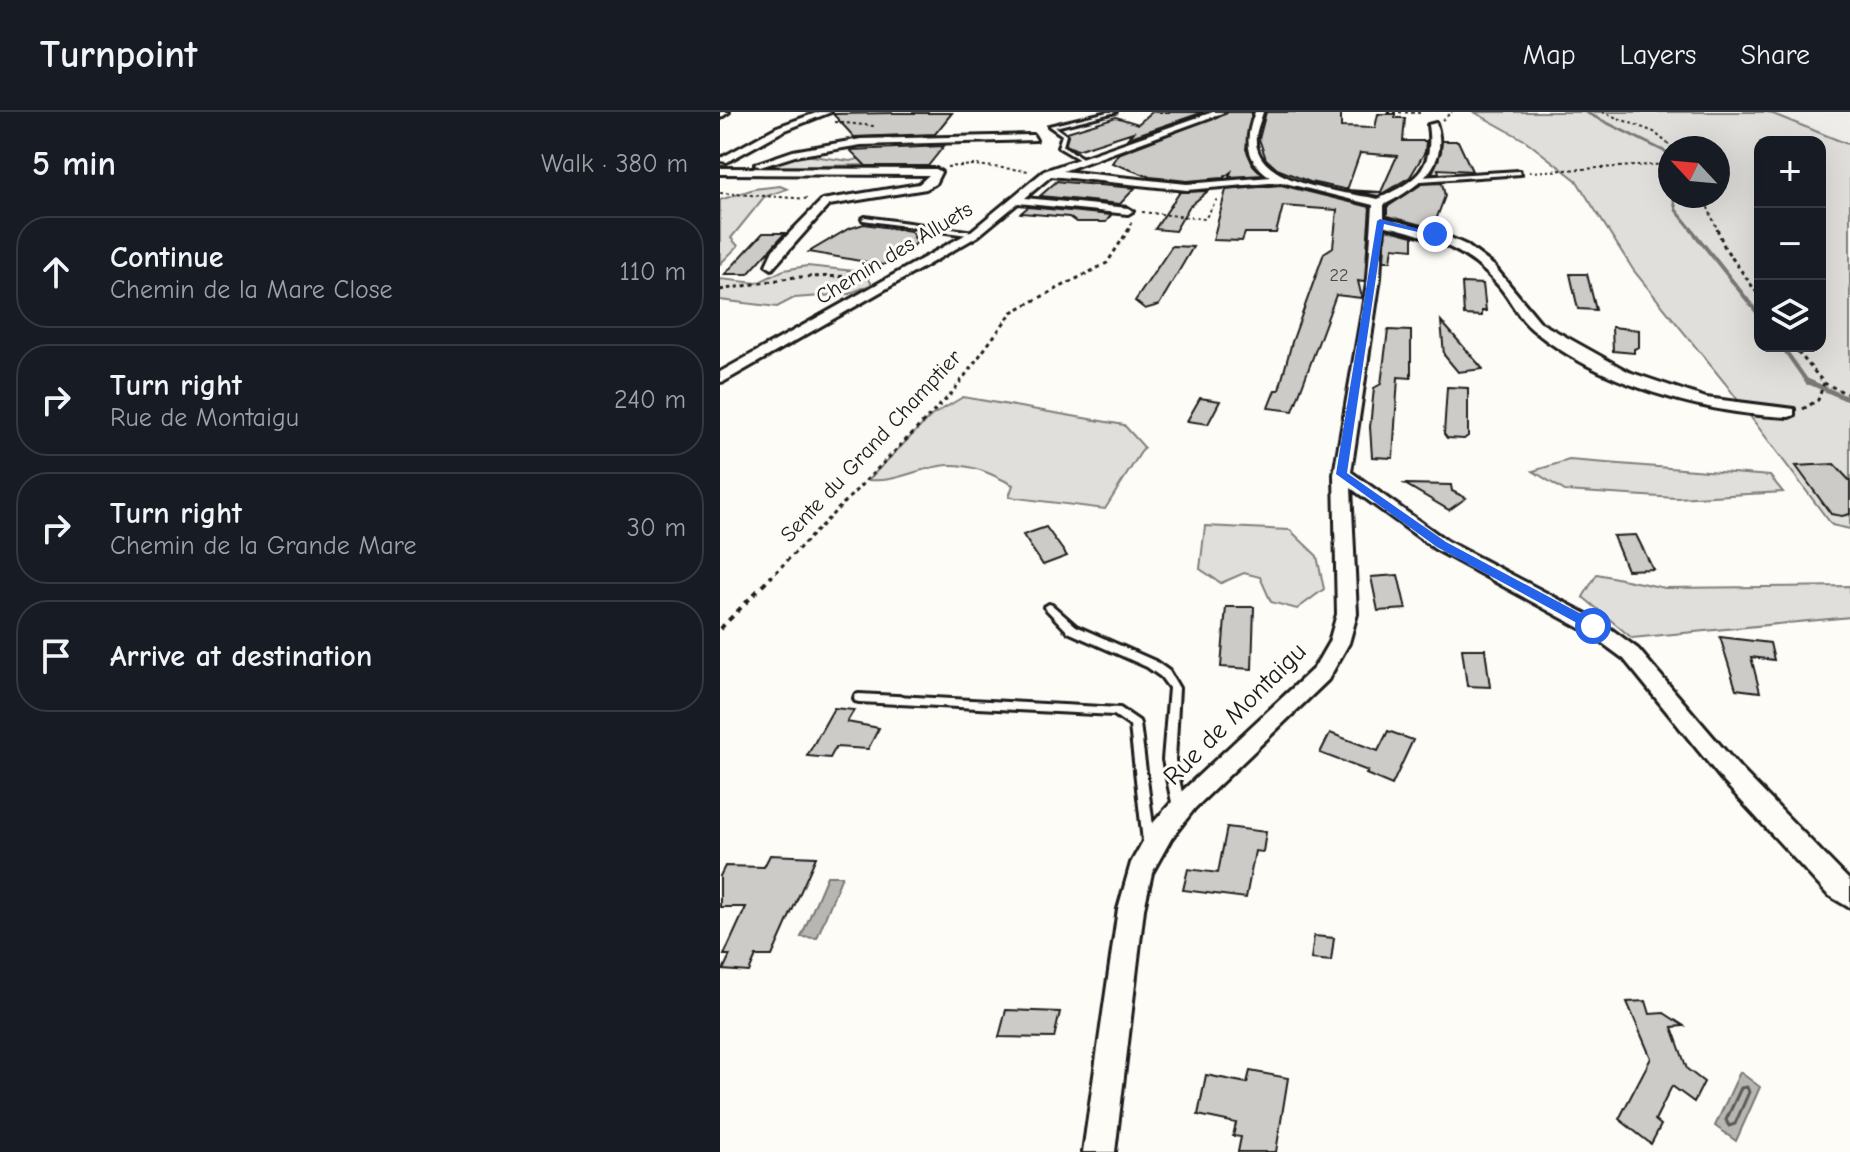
<!DOCTYPE html>
<html lang="en">
<head>
<meta charset="utf-8">
<style>
  :root { --surface:#171b24; --page:#20242c; --text:#f1f3f6; --muted:#9ea1a6; --line:#363941 }
  body { margin:0; font-family:"Comic Neue",sans-serif; background:var(--page); color:var(--text) }
  .controls { position:absolute; right:24px; top:24px; display:grid; overflow:hidden; border-radius:16px; box-shadow:0 8px 32px #0002 }
  .controls button { width:72px; height:72px; display:grid; place-items:center; padding:0; border:0; border-bottom:2px solid var(--line); background:var(--surface); color:var(--text); font:40px sans-serif }
  .compass { position:absolute; left:938px; top:24px; width:72px; height:72px; border-radius:50%; background:var(--surface); box-shadow:0 8px 32px #0002; rotate:296deg }
  .stop { position:absolute; width:24px; height:24px; margin:-18px; border:6px solid #2563eb; border-radius:50%; background:#fff }
  .stop.end { background:#2563eb; border-color:#fff; box-shadow:0 2px 8px #0008 }
  .list { margin:0; padding:0; list-style:none }
  h2 { display:flex; justify-content:space-between; align-items:center; height:104px; margin:0; padding:0 32px; font-size:34px }
  h2 small { font-size:26px; font-weight:400; color:var(--muted) }
  .list li { display:grid; grid-template-columns:52px 1fr auto; gap:24px; align-items:center; box-sizing:border-box; height:112px; margin:0 16px 16px; padding:0 16px; border:2px solid var(--line); border-radius:32px }
  .list b { display:block; font-size:30px; white-space:nowrap }
  .list p { margin:0; font-size:26px; white-space:nowrap; color:var(--muted) }
  .list em { font-size:26px; font-style:normal; color:var(--muted) }
  .icon { flex:none; width:44px; height:44px; fill:none; stroke:currentColor; stroke-width:2; stroke-linecap:round; stroke-linejoin:round }
  .map { position:relative; flex:none; width:1130px; height:1040px; overflow:hidden }
  header { display:flex; align-items:center; gap:48px; box-sizing:border-box; height:112px; padding:0 40px; background:var(--surface); border-bottom:2px solid var(--line) }
  header strong { font-size:38px }
  nav { display:flex; gap:44px; margin-inline-start:auto; font-size:28px }
  main { display:flex }
  aside { flex:1; background:var(--surface) }
  .map>svg:first-child { display:block }
</style>
</head>
<body>
<header>
<strong>Turnpoint</strong>
<nav><a>Map</a><a>Layers</a><a>Share</a></nav>
</header>
<main>
<aside>
<h2>5 min<small>Walk · 380 m</small></h2>
<ul class="list">
<li><svg class="icon" aria-label="ahead" viewBox="0 0 24 24"><path d="M12 20V5M6 11l6-6 6 6"/></svg><div><b>Continue</b><p>Chemin de la Mare Close</p></div><em>110 m</em></li>
<li><svg class="icon" aria-label="right" viewBox="0 0 24 24"><path d="M7 20v-9h11M14 6l5 5-5 5"/></svg><div><b>Turn right</b><p>Rue de Montaigu</p></div><em>240 m</em></li>
<li><svg class="icon" aria-label="right" viewBox="0 0 24 24"><path d="M7 20v-9h11M14 6l5 5-5 5"/></svg><div><b>Turn right</b><p>Chemin de la Grande Mare</p></div><em>30 m</em></li>
<li><svg class="icon" aria-label="arrive" viewBox="0 0 24 24"><path d="M6 21V4h12l-3 4 3 4H6"/></svg><div><b>Arrive at destination</b></div></li>
</ul>
</aside>
<div class="map">
<svg width="1130" height="1040" viewBox="0 0 1130 1040">
  <rect width="100%" height="100%" fill="#fdfcf7"/>
  <filter id="ink" filterUnits="userSpaceOnUse"><feTurbulence type="fractalNoise" baseFrequency=".0125" numOctaves="2"/><feDisplacementMap in="SourceGraphic" scale="16" xChannelSelector="R" yChannelSelector="G"/><feConvolveMatrix kernelMatrix="1 2 1 2 8 2 1 2 1" color-interpolation-filters="sRGB"/></filter>
  <g filter="url(#ink)">
    <path fill="#eeede9" d="M1048,0H1130V33Z"/>
    <path fill="#e0dfdb" stroke="#7e7e7c" stroke-width="2" fill-rule="evenodd" d="M754,0H1048L1130,33V417L1112,413L1005,271L914,159L856,68L806,29ZM1040,30H1100V234H1040ZM950,36H998V84H950Z
      M160,42L206,52L46,55L84,43L130,49Z
      M60,74L67,77L44,85L11,126L18,134L0,152V88L34,77Z
      M87,154L144,160L152,172L129,182L74,186L57,195L0,188V167L37,171L64,158Z
      M243,285L404,313L424,335L385,397L289,385L293,373C272,362 252,352 228,353C199,355 177,371 148,368L211,304Z
      M849,348L1050,364L1063,380L956,386L845,379L813,359Z
      M485,414L570,418L597,444L604,477L577,497L551,490L540,465L524,461L501,471L480,457Z
      M877,462L945,476L1130,474V505L912,526L863,485Z"/>
    <path fill="#b7b6b2" stroke="#797876" stroke-width="2" d="M107,764H122L97,826L81,825Z
      M1020,960L1040,975L1016,1029L995,1014Z"/>
    <g fill="none" stroke-linecap="round" stroke-linejoin="round">
      <path stroke="#5a5a58" stroke-width="3" d="M1027,975L1029,980L1015,1012L1009,1014L1006,1008L1021,976Z"/>
      <path stroke="#797876" stroke-width="3" d="M865,0L950,42
        M953,84L956,98L973,119"/>
      <path stroke="#797876" stroke-width="4" d="M971,117L1040,204
        M1062,234L1088,271"/>
      <path stroke="#797876" stroke-width="5" d="M1087,269L1130,288"/>
    </g>
    <path fill="#cccbc8" stroke="#1c1c1c" stroke-width="2" fill-rule="evenodd" d="M432,0H484L408,26L413,20L357,38L346,33L347,20L396,5L418,12Z
      M508,0H532L526,37L533,53L543,63L509,65L511,60L503,66L467,69L430,65L392,51L398,42Z
      M546,0H621V15L655,16L658,2H675V6H685L683,29H706L705,40L690,65L658,84L590,70L557,57L546,47L539,27ZM640,41L677,44L661,80L627,78Z
      M175,1H232L215,22L134,25L113,2Z
      M722,29H738L752,59L718,57L719,61H712L721,40Z
      M224,34L208,54H146L130,38Z
      M337,69L344,70L415,76L400,92L320,84Z
      M722,71L725,84L713,116L667,104V95L702,72Z
      M561,73L650,95L645,166L644,170L638,169L642,186L616,183L573,299L548,296L555,278H559L572,230L604,141L613,135L617,98L563,94L556,121H525L522,129L493,128L506,78Z
      M488,79L469,95L455,119L435,117L460,80Z
      M308,95L391,103L386,110H356L349,105L301,101Z
      M144,112L191,119L197,131L163,153L89,140L128,117Z
      M666,117L693,124V137L673,135L671,149H664Z
      M43,121H65L28,162H5Z
      M452,134L473,135L439,193L425,197L415,189Z
      M850,162H867L876,198L858,197Z
      M742,171L763,172L766,199H762V204L744,203Z
      M721,209L763,257L738,260L724,243Z
      M892,215L919,218V235L914,237V241L893,239Z
      M668,218L691,219V266L678,265L673,346L652,345L650,315L654,276L661,272Z
      M727,275L748,276V324L744,327L727,326L724,322Z
      M480,286L500,289L488,312L467,309Z
      M1114,352L1130,369V402L1122,404L1111,402L1076,354Z
      M685,372L731,373L732,379L746,386L729,398Z
      M326,415L347,444L323,453L303,423Z
      M916,423L933,457L907,458L893,424Z
      M678,463L686,497L658,499L651,465Z
      M506,495H534L532,557L501,555Z
      M1000,525L1050,531L1054,548L1031,545L1040,580L1016,577Z
      M742,537H765L770,575L747,574Z
      M114,596L134,598L127,610L159,616L148,637L116,635L110,646L87,644Z
      M668,619L693,628L672,673L646,662L648,659L600,641L610,621L658,639Z
      M507,715L546,720L543,740L535,739L526,786L463,778L468,757L498,761Z
      M50,743L96,745L52,844H36L29,860L3,858L10,843H4L26,795H0V764L5,754L44,755Z
      M594,824L614,826L611,849L591,847Z
      M926,889L930,902L944,901L964,914L952,915L967,957L984,970L974,990L952,974L935,1008L941,1013L931,1032L899,1007L931,946L907,890Z
      M286,898L340,900L334,926L279,925Z
      M530,959L568,966L556,1040H518L521,1025L513,1024L516,1011L478,1003L486,963L527,971Z"/>
    <g fill="none" stroke-linecap="round" stroke-linejoin="round">
      <g stroke="#1c1c1c" stroke-width="6">
        <path id="lane" d="M388,0H396L335,15L346,23L343,34L364,47L362,49L338,35L342,23L329,14Z
          M799,59L801,62L701,69L698,67L701,65Z
          M145,105L254,120L257,122L254,124L143,108L142,107Z
          M329,492L332,493L356,514L435,549L449,559L459,576L455,648L465,695L463,699L459,700L455,699L453,695L443,648L449,576L441,565L427,555L348,520L326,497L324,495Z
          M139,582L400,596L419,609L420,612L435,730L433,734L429,735L425,734L423,730L410,614L394,603L139,590L135,589L134,586L135,583Z"/>
      </g>
      <g stroke="#1c1c1c" stroke-width="6">
        <path id="street" d="M0,0H9L0,6Z
          M99,0H111L63,19L7,50L0,49L1,46L57,15Z
          M493,0H505L343,59L467,72L551,65C524,48 525,27 535,0H543C540,11 533,24 537,36C547,74 625,80 658,87C695,69 715,58 708,13L716,11C730,54 698,75 664,93V106L717,120L746,133L774,154L821,211L909,260L986,286L1074,297V303L1069,305C985,302 878,272 813,218C798,206 791,188 779,174C748,137 709,124 663,113L660,166L631,360L727,429L880,509L918,537L1019,655L1130,769V796L1108,783L1003,669L904,547L866,519L715,437L631,376L637,502L629,531L608,568L475,696L451,727L432,761L424,797L395,1040H363L398,797L411,751L433,711L459,682L594,556L609,530L617,502L614,362L648,166L653,93L561,70L467,78L331,64L305,86L408,96L413,99L408,102L298,91L258,124L5,269L0,270V260L250,120L324,59Z
          M313,23L316,28L141,33L75,44L40,55L35,52L73,39L141,27Z
          M0,56L216,57L221,60L215,72L206,77L109,93L52,157L46,153L53,138L102,88L199,72L209,63L0,62Z"/>
      </g>
      <path stroke="#1c1c1c" stroke-width="2" stroke-dasharray="3 3" stroke-linecap="butt" d="M667,0L702,1
        M882,0L934,20L953,36
        M722,8L732,0
        M115,10L154,14
        M227,55L255,53L310,59
        M809,60L950,52
        M0,81L89,87
        M983,84L998,119
        M422,100L485,107L497,87
        M408,119L412,109"/>
      <path stroke="#1c1c1c" stroke-width="3" stroke-dasharray="4 4" stroke-linecap="butt" d="M997,117L1005,136L1040,185
        M0,178L75,165L148,164
        M1073,234L1104,271L1130,283
        M1083,297L1098,288L1104,271
        M50,466L232,281L292,200L387,151L409,117"/>
      <path stroke="#1c1c1c" stroke-width="4" stroke-dasharray="6 6" stroke-linecap="butt" d="M0,517L52,464"/>
      <use href="#lane" fill="#fdfcf7" fill-rule="evenodd"/>
      <use href="#street" fill="#fdfcf7" fill-rule="evenodd"/>
    </g>
  </g>
  <path fill="#2563eb" d="M660,107L719,122L715,124L664,112L627,361L726,430L878,511V517H868L717,435L616,362L657,109Z"/>
  <g text-anchor="middle" dominant-baseline="central" stroke-width="6" stroke-linejoin="round" paint-order="stroke">
    <g font-size="18" fill="#484847">
      <text x="619" y="163">22</text>
    </g>
    <g font-size="22" fill="#1c1c1c" stroke="#fdfcf7">
      <text transform="translate(174 141) rotate(-31)">Chemin des Alluets</text>
      <text transform="translate(151 334) rotate(-47)">Sente du Grand Champtier</text>
    </g>
    <g font-size="26" fill="#1c1c1c" stroke="#fdfcf7">
      <text transform="translate(515 602) rotate(-45)">Rue de Montaigu</text>
    </g>
  </g>
</svg>
<div class="controls">
<button>+</button>
<button>−</button>
<button><svg class="icon" aria-label="layers" viewBox="0 0 24 24"><path d="M12 4l9 5-9 5-9-5zM3 14l9 5 9-5"/></svg></button>
</div>
<svg class="compass" viewBox="-18 -18 36 36"><path d="M0-13l5 13h-10z" fill="#e53935"/><path d="M0 13l5-13h-10z" fill="#9ea1a6"/></svg>
<div class="stop" style="left:873px;top:514px"></div>
<div class="stop end" style="left:715px;top:122px"></div>
</div>
</main>
</body>
</html>
